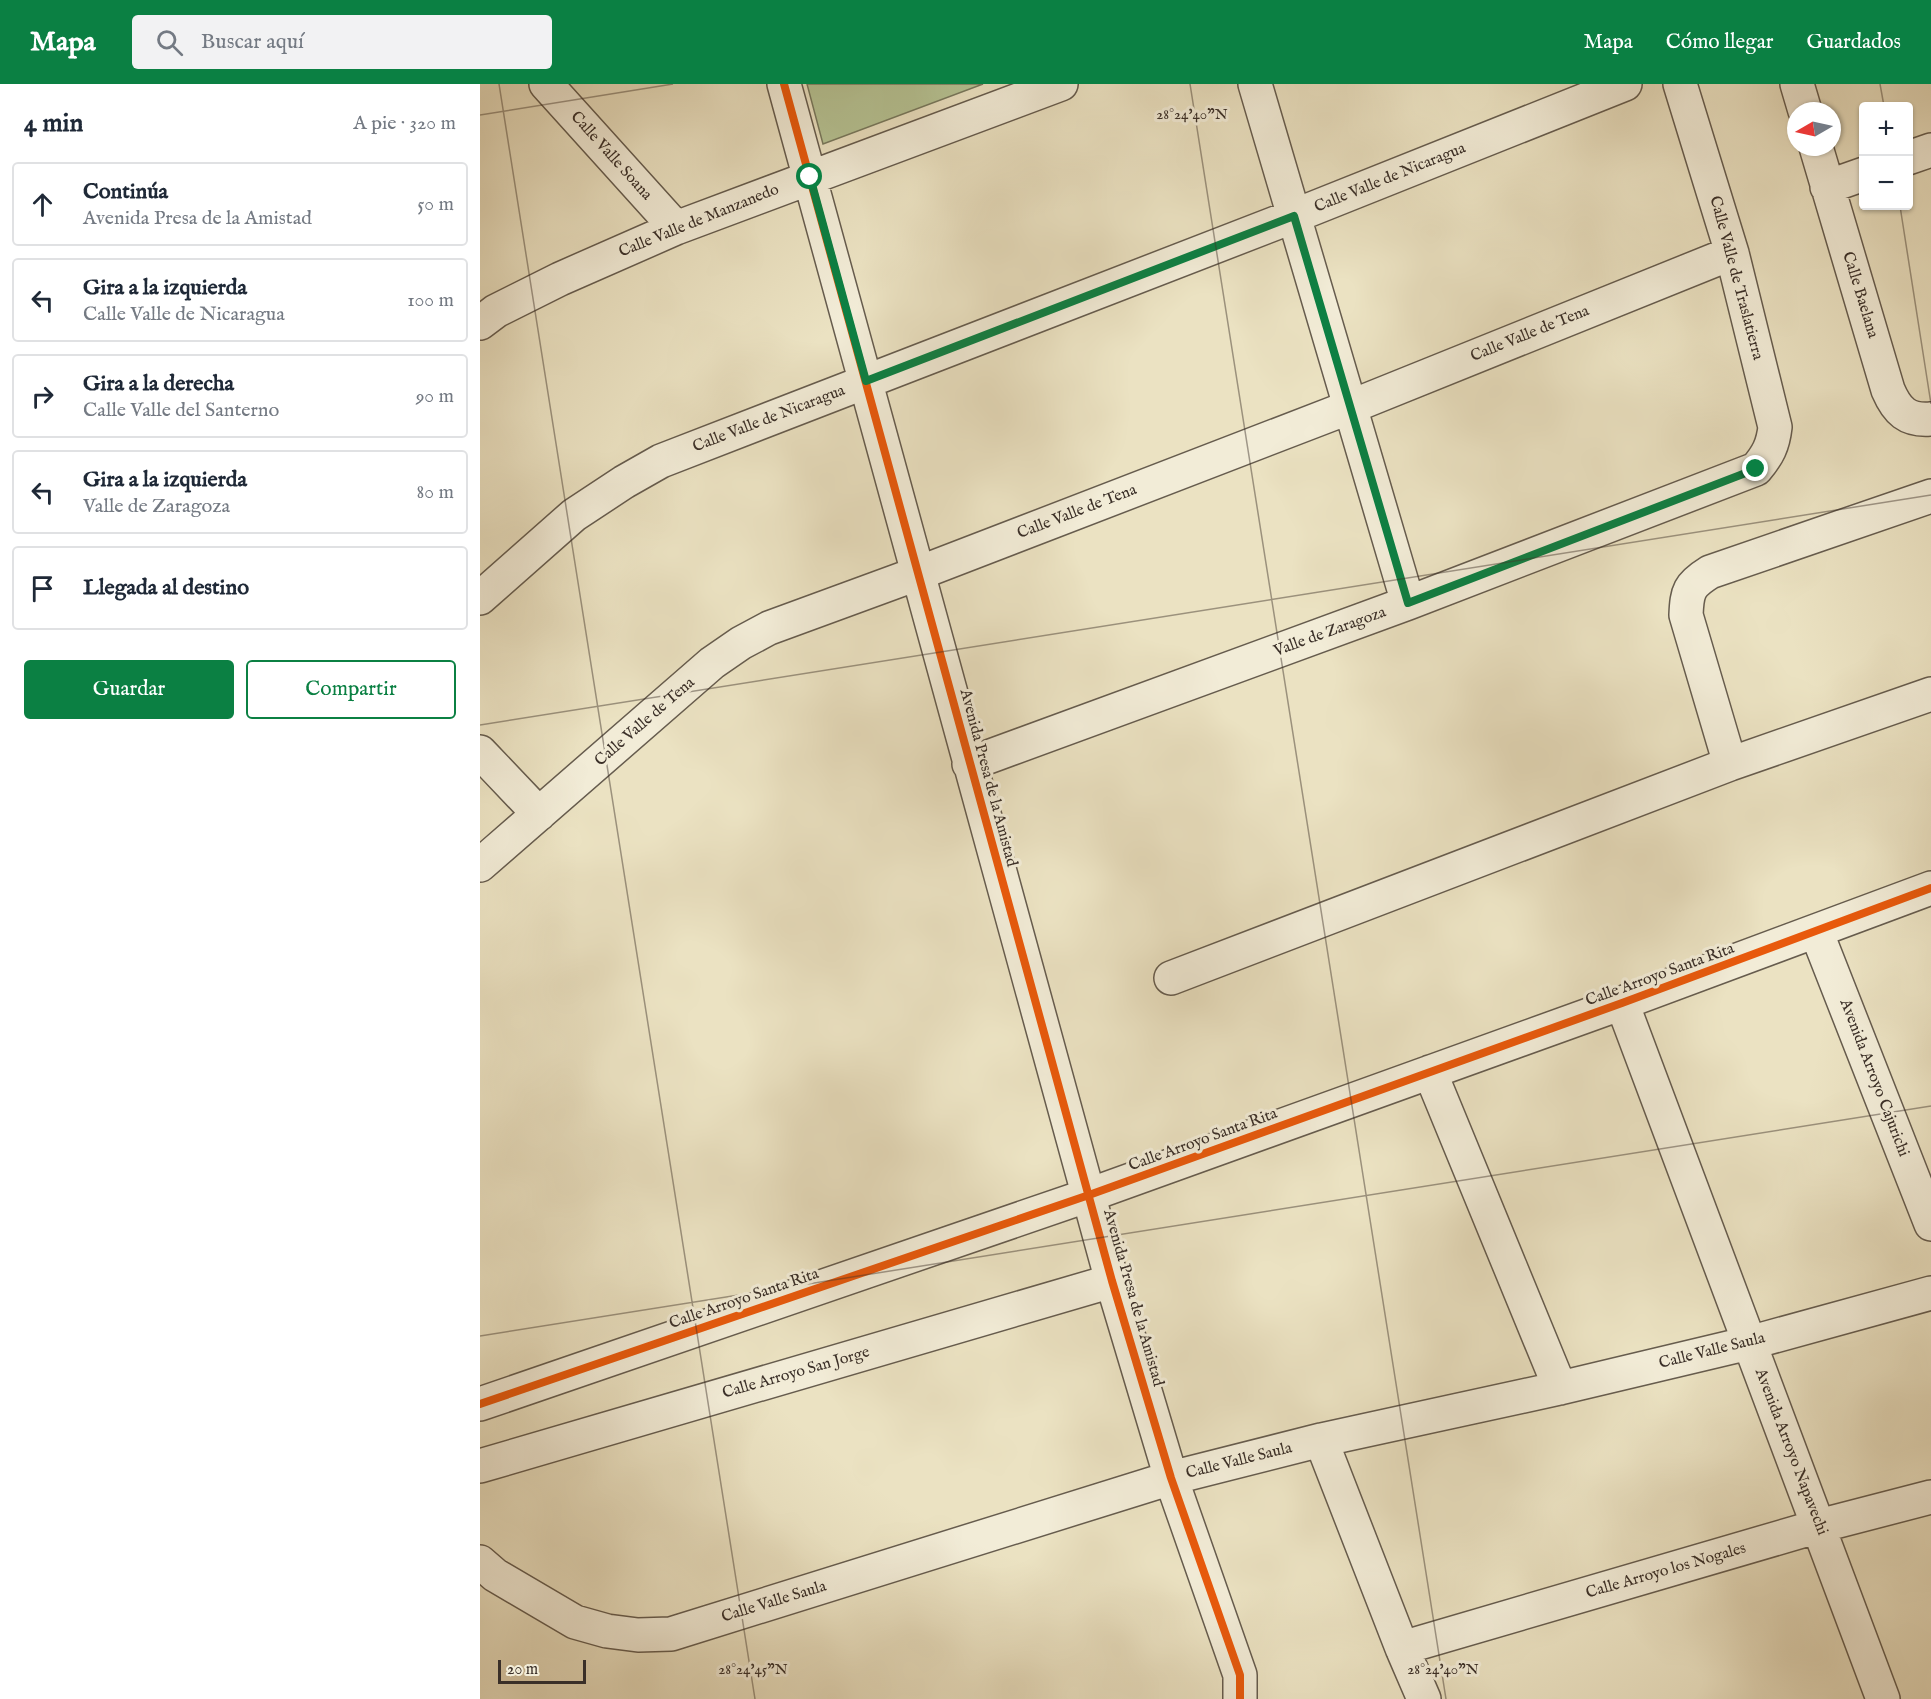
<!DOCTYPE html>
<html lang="es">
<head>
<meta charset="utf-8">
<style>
  :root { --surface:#fff; --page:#f2f2f3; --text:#1f2937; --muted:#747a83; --line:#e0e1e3; --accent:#0b8043 }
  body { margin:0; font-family:"IM FELL English",serif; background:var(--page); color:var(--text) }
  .controls { position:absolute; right:18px; top:18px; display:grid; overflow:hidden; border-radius:6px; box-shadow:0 2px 4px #0004 }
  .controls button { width:54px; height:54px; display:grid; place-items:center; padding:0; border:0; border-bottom:2px solid var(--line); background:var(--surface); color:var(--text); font:30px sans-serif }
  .compass { position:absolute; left:1307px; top:18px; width:54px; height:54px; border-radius:50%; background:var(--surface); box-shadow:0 2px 4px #0004; rotate:261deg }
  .scale { position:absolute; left:18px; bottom:15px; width:88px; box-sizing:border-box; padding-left:6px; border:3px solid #3a2f28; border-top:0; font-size:16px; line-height:21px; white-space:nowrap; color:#3a2f28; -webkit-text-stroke:4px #f2ecd7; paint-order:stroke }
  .stop { position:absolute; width:18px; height:18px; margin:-14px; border:4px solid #0b8043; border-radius:50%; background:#fff }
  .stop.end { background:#0b8043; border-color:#fff; box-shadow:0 2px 6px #0008 }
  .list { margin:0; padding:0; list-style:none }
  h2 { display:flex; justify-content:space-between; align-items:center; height:78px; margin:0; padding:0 24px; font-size:26px }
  h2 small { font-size:20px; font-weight:400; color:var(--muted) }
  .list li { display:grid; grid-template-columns:39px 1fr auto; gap:18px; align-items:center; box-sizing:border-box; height:84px; margin:0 12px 12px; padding:0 12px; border:2px solid var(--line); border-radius:6px }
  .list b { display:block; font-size:22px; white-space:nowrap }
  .list p { margin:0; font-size:20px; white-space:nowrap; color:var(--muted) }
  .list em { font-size:20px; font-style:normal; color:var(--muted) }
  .actions { display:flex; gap:12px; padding:18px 24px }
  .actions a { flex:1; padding:14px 0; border:2px solid var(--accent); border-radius:6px; text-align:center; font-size:21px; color:var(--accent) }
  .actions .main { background:var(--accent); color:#fff }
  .icon { flex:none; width:33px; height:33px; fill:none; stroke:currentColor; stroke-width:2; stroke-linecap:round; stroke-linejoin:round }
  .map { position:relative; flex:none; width:1451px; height:1615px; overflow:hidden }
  header { display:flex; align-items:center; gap:36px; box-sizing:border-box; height:84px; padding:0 30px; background:var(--accent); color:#fff }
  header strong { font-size:28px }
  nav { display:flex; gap:33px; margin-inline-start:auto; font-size:21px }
  .search { width:420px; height:54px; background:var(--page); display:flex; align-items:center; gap:15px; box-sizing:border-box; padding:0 21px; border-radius:6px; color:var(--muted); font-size:22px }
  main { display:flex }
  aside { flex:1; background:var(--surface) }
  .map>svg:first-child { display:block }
</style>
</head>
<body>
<header>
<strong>Mapa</strong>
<div class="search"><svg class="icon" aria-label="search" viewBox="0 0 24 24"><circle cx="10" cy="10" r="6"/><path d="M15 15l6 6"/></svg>Buscar aquí</div>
<nav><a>Mapa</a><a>Cómo llegar</a><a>Guardados</a></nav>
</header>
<main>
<aside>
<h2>4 min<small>A pie · 320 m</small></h2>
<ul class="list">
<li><svg class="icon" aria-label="ahead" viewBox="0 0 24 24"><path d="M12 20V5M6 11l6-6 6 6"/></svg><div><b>Continúa</b><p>Avenida Presa de la Amistad</p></div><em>50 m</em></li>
<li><svg class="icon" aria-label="left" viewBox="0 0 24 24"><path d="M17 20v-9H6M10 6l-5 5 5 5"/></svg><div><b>Gira a la izquierda</b><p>Calle Valle de Nicaragua</p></div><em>100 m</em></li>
<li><svg class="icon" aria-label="right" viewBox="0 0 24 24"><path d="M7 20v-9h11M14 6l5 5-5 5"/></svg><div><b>Gira a la derecha</b><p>Calle Valle del Santerno</p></div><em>90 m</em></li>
<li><svg class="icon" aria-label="left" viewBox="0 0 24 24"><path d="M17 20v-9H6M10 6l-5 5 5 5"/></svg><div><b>Gira a la izquierda</b><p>Valle de Zaragoza</p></div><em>80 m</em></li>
<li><svg class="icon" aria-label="arrive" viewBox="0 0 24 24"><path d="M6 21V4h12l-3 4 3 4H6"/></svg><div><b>Llegada al destino</b></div></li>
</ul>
<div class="actions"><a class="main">Guardar</a><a>Compartir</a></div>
</aside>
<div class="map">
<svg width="1451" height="1615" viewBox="0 0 1451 1615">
  <rect width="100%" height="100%" fill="#ebe2c2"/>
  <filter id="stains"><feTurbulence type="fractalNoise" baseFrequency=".00333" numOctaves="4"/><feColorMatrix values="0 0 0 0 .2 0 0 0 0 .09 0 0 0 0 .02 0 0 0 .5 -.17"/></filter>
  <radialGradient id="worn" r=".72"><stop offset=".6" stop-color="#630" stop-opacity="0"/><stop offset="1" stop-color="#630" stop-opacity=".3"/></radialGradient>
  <path fill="#b6c394" stroke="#78795e" stroke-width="1.5" d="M327,0H503L343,60Z"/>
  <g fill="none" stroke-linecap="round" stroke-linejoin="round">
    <g stroke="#665c4e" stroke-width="36">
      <path id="minor" d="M66,0L196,144
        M304,0L632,1197L691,1394L760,1591V1615
        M775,0L928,519
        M1317,0L1325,27
        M1336,63L1408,306C1417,327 1427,337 1451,335
        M1428,74L1451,66
        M1347,103L1384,90
        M0,239L16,227L80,195L196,144L581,0
        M0,514L94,431L144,398L181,377L814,132L1145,0
        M0,668L59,730
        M489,680L928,519L1276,385C1288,371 1293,361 1295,343L1252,169L1200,0
        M1250,680L1206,531C1207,507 1209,501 1230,488L1451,412
        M0,781L232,579L261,559L289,544L439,489L870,323L1252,169
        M1336,847L1451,1140
        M691,894L1250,680L1451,610
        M1142,919L1403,1615
        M950,988L1080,1304
        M0,1320L609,1111L1142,919L1451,804
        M841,1356L922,1564L944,1615
        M0,1382L632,1197
        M0,1478L15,1491L95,1538L127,1547L158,1551L191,1550L691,1394L841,1356L1080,1304L1269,1259L1451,1209
        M922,1564L1339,1442L1451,1413"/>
    </g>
    <use href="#minor" stroke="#f2ecd7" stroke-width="33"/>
    <g stroke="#f2ecd7" stroke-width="11">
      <path id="cycleway" d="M304,0L632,1197L691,1394L760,1591V1615
        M0,1320L609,1111L1142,919L1451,804"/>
    </g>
    <use href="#cycleway" stroke="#e8590c" stroke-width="8"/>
  </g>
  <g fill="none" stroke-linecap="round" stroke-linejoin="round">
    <path stroke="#0b8043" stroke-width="8" d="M330,93L386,297L814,132L928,519L1276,385"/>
  </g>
  <path fill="none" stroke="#3a2f28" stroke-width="1.5" stroke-opacity="0.45" d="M19,0L275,1615M710,0L966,1615M1400,0L1404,22M0,31L193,0M1420,122L1451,320M0,641L1451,411M0,1252L1451,1022"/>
  <g text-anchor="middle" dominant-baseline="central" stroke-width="6" stroke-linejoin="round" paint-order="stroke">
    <g font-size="16" fill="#3a2f28" stroke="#f2ecd7">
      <text transform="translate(131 72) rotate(48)">Calle Valle Soana</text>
      <text transform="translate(910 94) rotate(-22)">Calle Valle de Nicaragua</text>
      <text transform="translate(219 137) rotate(-22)">Calle Valle de Manzanedo</text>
      <text transform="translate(1256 194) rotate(75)">Calle Valle de Traslatierra</text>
      <text transform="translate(1380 211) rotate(73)">Calle Baelana</text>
      <text transform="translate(1050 250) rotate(-22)">Calle Valle de Tena</text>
      <text transform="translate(289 335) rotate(-21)">Calle Valle de Nicaragua</text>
      <text transform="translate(597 428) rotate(-21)">Calle Valle de Tena</text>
      <text transform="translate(850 548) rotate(-20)">Valle de Zaragoza</text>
      <text transform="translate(165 638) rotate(-41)">Calle Valle de Tena</text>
      <text transform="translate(508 694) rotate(75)">Avenida Presa de la Amistad</text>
      <text transform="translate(1180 891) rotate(-20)">Calle Arroyo Santa Rita</text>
      <text transform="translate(1394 994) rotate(69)">Avenida Arroyo Cajurichi</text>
      <text transform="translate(723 1056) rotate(-20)">Calle Arroyo Santa Rita</text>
      <text transform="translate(653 1214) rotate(74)">Avenida Presa de la Amistad</text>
      <text transform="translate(264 1215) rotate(-19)">Calle Arroyo Santa Rita</text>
      <text transform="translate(1232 1267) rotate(-14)">Calle Valle Saula</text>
      <text transform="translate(316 1289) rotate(-16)">Calle Arroyo San Jorge</text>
      <text transform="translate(1311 1368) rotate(69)">Avenida Arroyo Napavechi</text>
      <text transform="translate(759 1377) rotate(-14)">Calle Valle Saula</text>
      <text transform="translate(1186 1487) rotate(-16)">Calle Arroyo los Nogales</text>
      <text transform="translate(294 1518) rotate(-17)">Calle Valle Saula</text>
    </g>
  </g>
  <g font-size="15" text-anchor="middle" fill="#3a2f28" stroke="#f2ecd7" stroke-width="6" stroke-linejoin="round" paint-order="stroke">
    <text x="712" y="35">28°24'40"N</text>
    <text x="273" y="1590">28°24'45"N</text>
    <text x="963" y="1590">28°24'40"N</text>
  </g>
  <rect width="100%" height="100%" filter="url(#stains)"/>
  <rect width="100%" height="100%" fill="url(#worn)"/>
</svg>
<div class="controls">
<button>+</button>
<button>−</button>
</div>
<svg class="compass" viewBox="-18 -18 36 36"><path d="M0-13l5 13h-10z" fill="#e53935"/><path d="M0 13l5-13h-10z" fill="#747a83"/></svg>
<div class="scale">20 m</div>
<div class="stop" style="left:330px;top:93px"></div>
<div class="stop end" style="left:1276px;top:385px"></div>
</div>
</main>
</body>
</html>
